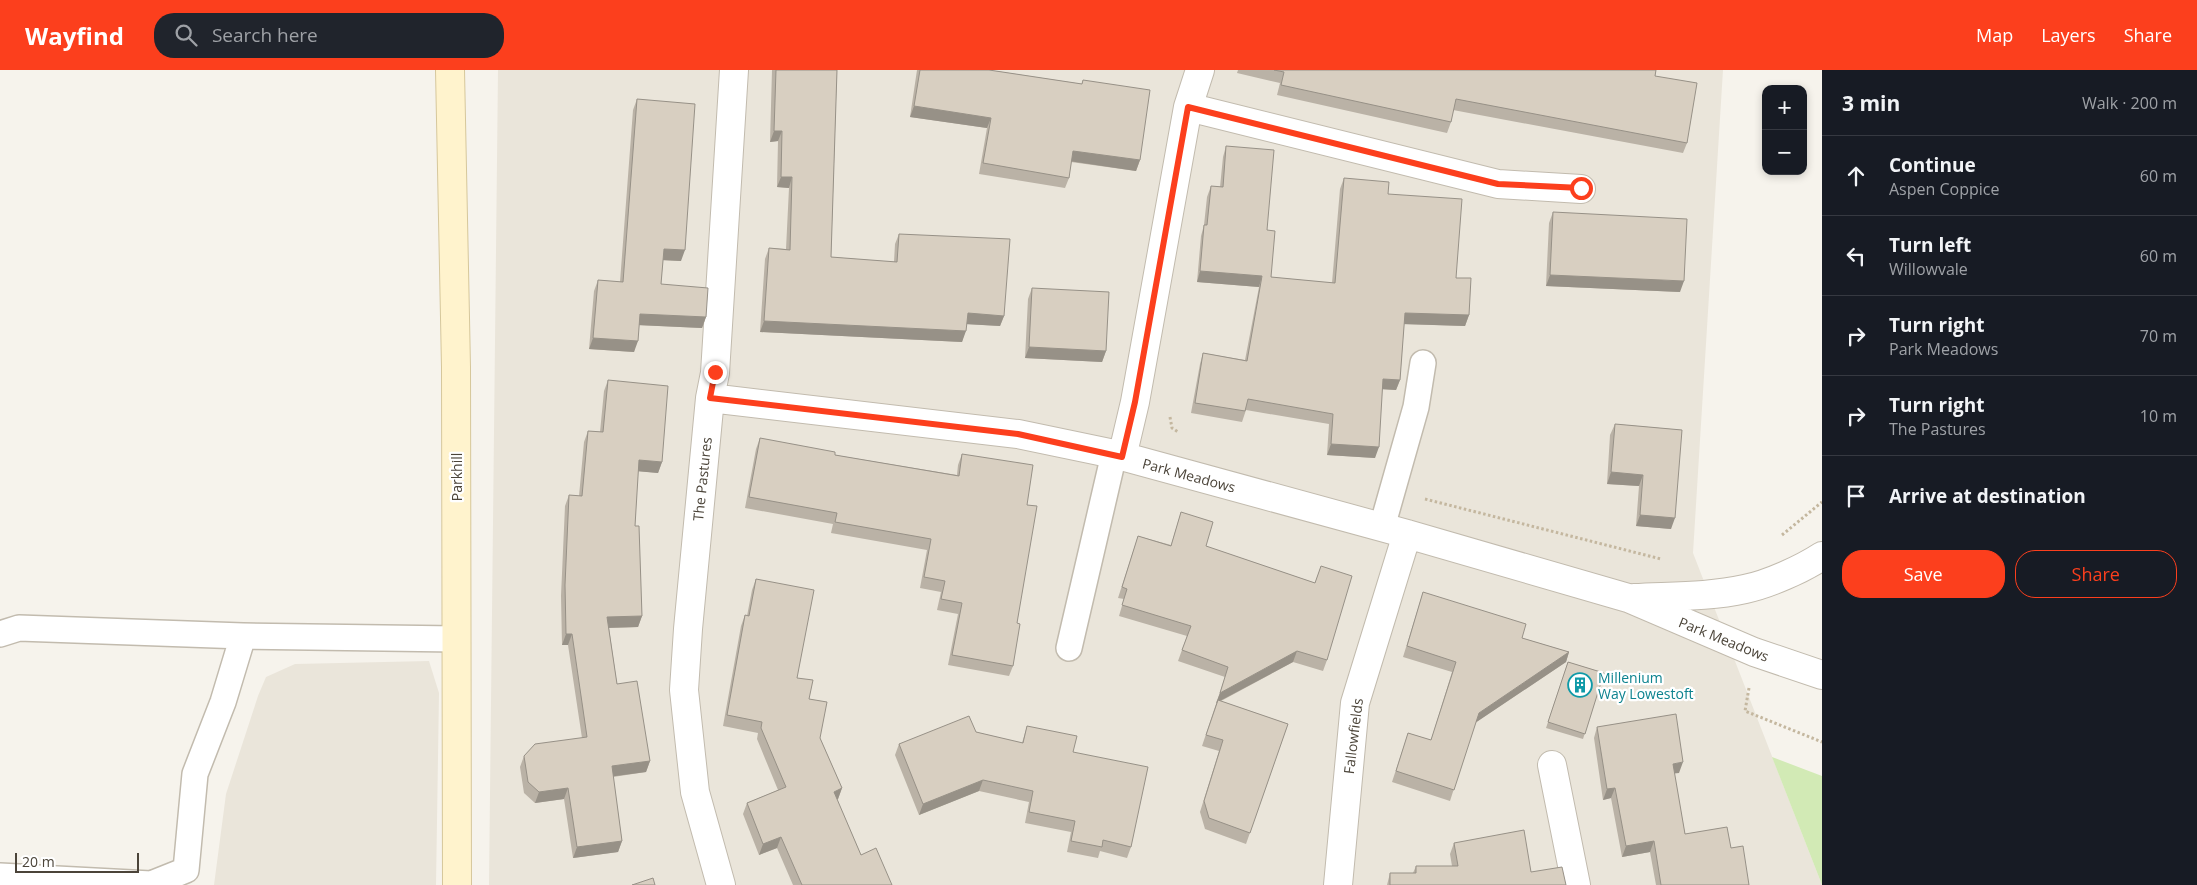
<!DOCTYPE html>
<html lang="en">
<head>
<meta charset="utf-8">
<style>
  :root { --surface:#171b24; --page:#20242c; --text:#f1f3f6; --muted:#9ea1a6; --line:#363941; --accent:#fc3f1d }
  body { margin:0; font-family:"Open Sans",sans-serif; background:var(--page); color:var(--text) }
  .controls { position:absolute; right:15px; top:15px; display:grid; overflow:hidden; border-radius:10px; box-shadow:0 2px 8px #0003 }
  .controls button { width:45px; height:45px; display:grid; place-items:center; padding:0; border:0; border-bottom:1px solid var(--line); background:var(--surface); color:var(--text); font:25px sans-serif }
  .scale { position:absolute; left:15px; bottom:12px; width:124px; box-sizing:border-box; padding-left:5px; border:2px solid #4b4439; border-top:0; font-size:14px; line-height:18px; white-space:nowrap; color:#4b4439; -webkit-text-stroke:4px #fff; paint-order:stroke }
  .stop { position:absolute; width:15px; height:15px; margin:-11px; border:4px solid #fc3f1d; border-radius:50%; background:#fff }
  .stop.end { background:#fc3f1d; border-color:#fff; box-shadow:0 1px 5px #0008 }
  .list { margin:0; padding:0; list-style:none }
  h2 { display:flex; justify-content:space-between; align-items:center; height:65px; margin:0; padding:0 20px; font-size:21px }
  h2 small { font-size:16px; font-weight:400; color:var(--muted) }
  .list li { display:grid; grid-template-columns:32px 1fr auto; gap:15px; align-items:center; box-sizing:border-box; height:80px; padding:0 20px; border-top:1px solid var(--line) }
  .list b { display:block; font-size:19px; white-space:nowrap }
  .list p { margin:0; font-size:16px; white-space:nowrap; color:var(--muted) }
  .list em { font-size:16px; font-style:normal; color:var(--muted) }
  .actions { display:flex; gap:10px; padding:15px 20px }
  .actions a { flex:1; padding:11px 0; border:1px solid var(--accent); border-radius:20px; text-align:center; font-size:18px; color:var(--accent) }
  .actions .main { background:var(--accent); color:#fff }
  .icon { flex:none; width:28px; height:28px; fill:none; stroke:currentColor; stroke-width:2; stroke-linecap:round; stroke-linejoin:round }
  .map { position:relative; flex:none; width:1822px; height:815px; overflow:hidden }
  header { display:flex; align-items:center; gap:30px; box-sizing:border-box; height:70px; padding:0 25px; background:var(--accent); color:#fff }
  header strong { font-size:24px }
  nav { display:flex; gap:28px; margin-inline-start:auto; font-size:18px }
  .search { width:350px; height:45px; background:var(--page); display:flex; align-items:center; gap:12px; box-sizing:border-box; padding:0 18px; border-radius:20px; color:var(--muted); font-size:19px }
  main { display:flex }
  aside { flex:1; background:var(--surface) }
  .map>svg:first-child { display:block }
</style>
</head>
<body>
<header>
<strong>Wayfind</strong>
<div class="search"><svg class="icon" aria-label="search" viewBox="0 0 24 24"><circle cx="10" cy="10" r="6"/><path d="M15 15l6 6"/></svg>Search here</div>
<nav><a>Map</a><a>Layers</a><a>Share</a></nav>
</header>
<main>
<div class="map">
<svg width="1822" height="815" viewBox="0 0 1822 815">
  <rect width="100%" height="100%" fill="#f6f3ec"/>
  <path fill="#eae5da" d="M498,0H1723L1693,483L1822,815H489Z
    M429,591L439,623L436,815H214L226,724L258,626L266,607L295,594Z"/>
  <path fill="#d2eab5" d="M1772,687L1822,706V815Z"/>
  <g fill="none" stroke-linecap="round" stroke-linejoin="round">
    <g stroke="#c2bbae" stroke-width="28">
      <path id="lane" d="M1382,457L1416,337L1423,293
        M0,564L19,558L243,566L457,569
        M1069,578L1114,384
        M0,806L151,814L186,800L195,704L223,632L243,566"/>
    </g>
    <g stroke="#c2bbae" stroke-width="30">
      <path id="street" d="M1188,37L1498,114L1581,119
        M710,328L1018,364L1114,384L1407,464L1628,528L1754,582L1822,605
        M1122,387L1135,332L1188,37L1200,0
        M1634,528C1671,526 1709,527 1745,519C1769,514 1802,499 1822,486
        M1552,695L1576,815
        M721,815L695,722L684,620L688,559L710,328L715,303L734,0
        M1338,815L1355,633L1407,464"/>
    </g>
    <g stroke="#d6c79b" stroke-width="30">
      <path id="secondary" d="M450,0L456,297L457,815"/>
    </g>
    <path stroke="#c4b79f" stroke-width="3" stroke-dasharray="2.5 2.5" stroke-linecap="butt" d="M1170,347L1172,358L1178,362
      M1425,429L1661,489
      M1782,465L1822,432
      M1749,618L1745,641L1822,672"/>
    <use href="#lane" stroke="#fff" stroke-width="25"/>
    <use href="#street" stroke="#fff" stroke-width="28"/>
    <use href="#secondary" stroke="#fff3cd" stroke-width="28"/>
  </g>
  <path fill="#bab2a6" d="M772,0H837L831,187L894,192L895,174L899,164L1004,246L1000,256L967,254L962,272L760,262L765,189L769,178L786,179L789,118L777,117L778,71L770,72Z
    M917,0H989L1082,14L1083,10L1140,90L1136,101L1071,92L1069,108L1065,118L979,104L987,58L910,47Z
    M1238,0H1656L1655,6L1687,73L1683,83L1453,40L1451,52L1447,63L1277,25L1280,13L1237,3Z
    M637,29L681,191L663,190L661,214L706,247L702,258L639,255L634,282L589,279L594,221L598,210L620,212L633,40Z
    M1226,76L1267,160L1271,207L1332,213L1340,119L1344,108L1388,124L1456,208L1469,245L1465,256L1404,254L1400,310L1396,320L1382,319L1375,388L1327,385L1329,354L1246,340L1242,352L1191,343L1200,294L1203,283L1245,290L1259,217L1197,212L1201,166L1204,155L1207,127L1211,116L1220,117L1223,87Z
    M1553,142L1680,222L1546,216L1549,153Z
    M1032,218L1106,281L1102,292L1025,288L1028,229Z
    M608,310L662,392L658,403L638,401L635,456L642,546L638,557L609,558L617,614L650,691L646,702L613,707L622,771L618,782L573,788L564,729L535,733L524,723L520,697L524,686L582,668L568,575H562L561,526L565,436L569,425L579,426L584,372L588,361L600,362L604,321Z
    M1615,354L1682,360L1671,459L1636,456L1639,416L1607,414L1610,365Z
    M760,368L835,385L957,405L958,395L962,384L1027,435L1013,596L1009,606L948,595L958,544L937,540L941,522L920,518L927,480L831,463L833,454L745,438L756,379Z
    M1181,442L1206,476L1315,513L1321,496L1327,590L1323,601L1293,592L1221,631L1288,654L1246,774L1205,759L1200,742L1219,681L1202,676L1225,607L1178,591L1187,566L1119,546L1124,529L1118,528L1138,466L1171,475Z
    M756,509L797,608L809,629L820,668L842,718L838,729L837,730L861,785L892,815H793L777,778L759,785L743,744L747,733L778,720L757,669L758,663L723,656L741,556L745,545L747,546L752,520Z
    M1423,522L1522,568L1569,582L1566,592L1475,653L1450,731L1392,712L1408,663L1431,670L1452,602L1403,587Z
    M1568,592L1604,603L1583,669L1546,658Z
    M1027,656L1073,682L1131,777L1127,788L1100,781L1098,788L1067,782L1071,762L1025,753L1029,732L979,721L919,745L895,685L899,674L976,662L1022,673Z
    M1597,657L1679,703H1674L1685,764L1731,778L1749,815H1656L1650,782L1622,787L1611,728L1603,730L1594,668Z
    M1454,773L1531,802L1566,815H1387L1390,803H1413L1416,796H1452L1450,784Z"/>
  <path fill="#979187" d="M914,36L991,48L987,58L910,47Z
    M774,61H782L778,71L770,72Z
    M1073,81L1140,90L1136,101L1069,91Z
    M781,107H792L789,118L777,117Z
    M664,179L685,180L681,191L660,190Z
    M1200,201L1262,206L1259,217L1197,212Z
    M1550,205L1684,211L1680,222L1546,216Z
    M968,243L1004,246L1000,256L964,254Z
    M1405,243L1469,245L1465,256L1401,254Z
    M640,244L706,247L702,258L636,255Z
    M764,251L966,261L962,272L760,262Z
    M593,268L638,271L634,282L589,279Z
    M1029,277L1106,281L1102,292L1025,288Z
    M1383,309L1400,310L1396,320L1379,319Z
    M1331,374L1379,377L1375,388L1327,385Z
    M639,390L662,392L658,403L635,401Z
    M1611,402L1643,405L1639,416L1607,414Z
    M1640,445L1675,448L1671,459L1636,456Z
    M642,546L638,557L603,558L607,547Z
    M566,564H572L568,575H562Z
    M1297,581L1293,592L1216,633L1220,623Z
    M1569,582L1566,592L1475,653L1479,643Z
    M650,691L646,702L608,707L612,696Z
    M1683,692L1679,703L1669,704L1673,694Z
    M983,710L979,721L919,745L923,734Z
    M568,718L564,729L535,733L539,722Z
    M842,718L838,729L830,733L834,722Z
    M1615,718L1611,728L1603,730L1607,719Z
    M781,767L777,778L759,785L763,774Z
    M622,771L618,782L573,788L577,777Z
    M1654,771L1650,782L1622,787L1626,776Z"/>
  <path fill="#d8cfc1" stroke="#979187" d="M776,0H837L831,187L897,192L899,164L1010,169L1004,246L968,243L966,261L764,251L769,178L790,180L792,107H781L782,61H774Z
    M920,0H989L1082,14L1083,10L1150,20L1140,90L1073,81L1069,108L983,93L991,48L914,36Z
    M1274,0H1656L1655,6L1697,13L1687,73L1456,29L1451,52L1281,15L1284,2Z
    M637,29L695,34L685,180L664,179L661,214L708,218L706,247L640,244L638,271L593,268L598,210L623,212Z
    M1226,76L1274,80L1267,160L1275,161L1271,207L1335,213L1344,108L1389,112L1388,124L1462,129L1456,208H1471L1469,245L1405,243L1400,310L1383,309L1379,377L1331,374L1333,344L1248,329L1245,341L1195,333L1203,283L1247,291L1262,206L1200,201L1204,155H1207L1211,116L1223,117Z
    M1553,142L1687,149L1684,211L1550,205Z
    M1032,218L1109,222L1106,281L1029,277Z
    M608,310L668,316L662,392L639,390L635,456H639L642,546L607,547L617,614L637,611L650,691L612,696L622,771L577,777L568,718L539,722L528,712L524,686L535,674L587,667L572,564H566L565,515L569,425L582,426L588,361L603,362Z
    M1615,354L1682,360L1675,448L1640,445L1643,405L1611,402Z
    M760,368L835,382V385L959,406L962,384L1033,395L1027,435L1037,436L1017,553L1020,554L1013,596L952,585L962,533L941,529L945,511L924,507L931,469L835,452L837,443L749,427Z
    M1181,442L1213,452L1206,476L1315,513L1321,496L1352,506L1327,590L1297,581L1220,623L1228,597L1182,580L1191,556L1122,535L1127,519L1122,517L1138,466L1171,476Z
    M756,509L814,520L797,608L813,610L809,629L827,632L820,668L842,718L834,722L861,785L876,778L892,815H802L781,767L763,774L747,733L786,717L761,658L762,652L727,645L745,545L749,546Z
    M1423,522L1526,554L1522,568L1569,582L1479,643L1454,720L1396,701L1408,663L1431,670L1456,592L1407,576Z
    M1568,592L1604,603L1585,664L1548,652Z
    M1218,630L1288,654L1250,763L1209,748L1204,731L1223,670L1206,665Z
    M1676,644L1683,692L1673,694L1685,764L1727,757L1731,778L1743,776L1749,815H1661L1654,771L1626,776L1615,718L1607,719L1597,657Z
    M969,646L976,662L1023,673L1027,656L1077,666L1073,682L1148,697L1131,777L1103,770L1102,777L1071,771L1075,751L1029,742L1033,721L983,710L923,734L899,674Z
    M1524,760L1531,802L1562,797L1566,815H1390V803H1416V796H1458L1454,773Z
    M653,808L655,815H632Z"/>
  <g fill="none" stroke-linecap="round" stroke-linejoin="round">
    <path stroke="#fc3f1d" stroke-width="6" d="M715,302L710,328L1018,364L1122,387L1135,332L1188,37L1498,114L1581,118"/>
  </g>
  <defs>
    <g id="building-ring" transform="scale(1.25)"><circle r="9.5" fill="#fff" stroke="#0f9aa8" stroke-width="1.5"/><path d="M-4-6H4V6H1V3H-1V6H-4ZM-2.5-4.3h1.7v1.8h-1.7ZM.8-4.3h1.7v1.8H.8ZM-2.5-1h1.7V.8h-1.7ZM.8-1h1.7V.8H.8Z" fill="#0f9aa8"/></g>
  </defs>
  <g fill-rule="evenodd">
    <use href="#building-ring" x="1580" y="615"/>
  </g>
  <g text-anchor="middle" dominant-baseline="central" stroke-width="4.5" stroke-linejoin="round" paint-order="stroke">
    <g font-size="14" fill="#4b4439" stroke="#fff">
      <text transform="translate(1189 405) rotate(15)">Park Meadows</text>
      <text transform="translate(456 407) rotate(-90)">Parkhill</text>
      <text transform="translate(702 409) rotate(-84)">The Pastures</text>
      <text transform="translate(1724 569) rotate(22)">Park Meadows</text>
      <text transform="translate(1353 666) rotate(-83)">Fallowfields</text>
    </g>
    <g font-size="14" fill="#0d838f" stroke="#fff" text-anchor="start">
      <text x="1598" y="607">Millenium<tspan x="1598" dy="16">Way Lowestoft</tspan></text>
    </g>
  </g>
</svg>
<div class="controls">
<button>+</button>
<button>−</button>
</div>
<div class="scale">20 m</div>
<div class="stop" style="left:1581px;top:118px"></div>
<div class="stop end" style="left:715px;top:302px"></div>
</div>
<aside>
<h2>3 min<small>Walk · 200 m</small></h2>
<ul class="list">
<li><svg class="icon" aria-label="ahead" viewBox="0 0 24 24"><path d="M12 20V5M6 11l6-6 6 6"/></svg><div><b>Continue</b><p>Aspen Coppice</p></div><em>60 m</em></li>
<li><svg class="icon" aria-label="left" viewBox="0 0 24 24"><path d="M17 20v-9H6M10 6l-5 5 5 5"/></svg><div><b>Turn left</b><p>Willowvale</p></div><em>60 m</em></li>
<li><svg class="icon" aria-label="right" viewBox="0 0 24 24"><path d="M7 20v-9h11M14 6l5 5-5 5"/></svg><div><b>Turn right</b><p>Park Meadows</p></div><em>70 m</em></li>
<li><svg class="icon" aria-label="right" viewBox="0 0 24 24"><path d="M7 20v-9h11M14 6l5 5-5 5"/></svg><div><b>Turn right</b><p>The Pastures</p></div><em>10 m</em></li>
<li><svg class="icon" aria-label="arrive" viewBox="0 0 24 24"><path d="M6 21V4h12l-3 4 3 4H6"/></svg><div><b>Arrive at destination</b></div></li>
</ul>
<div class="actions"><a class="main">Save</a><a>Share</a></div>
</aside>
</main>
</body>
</html>
